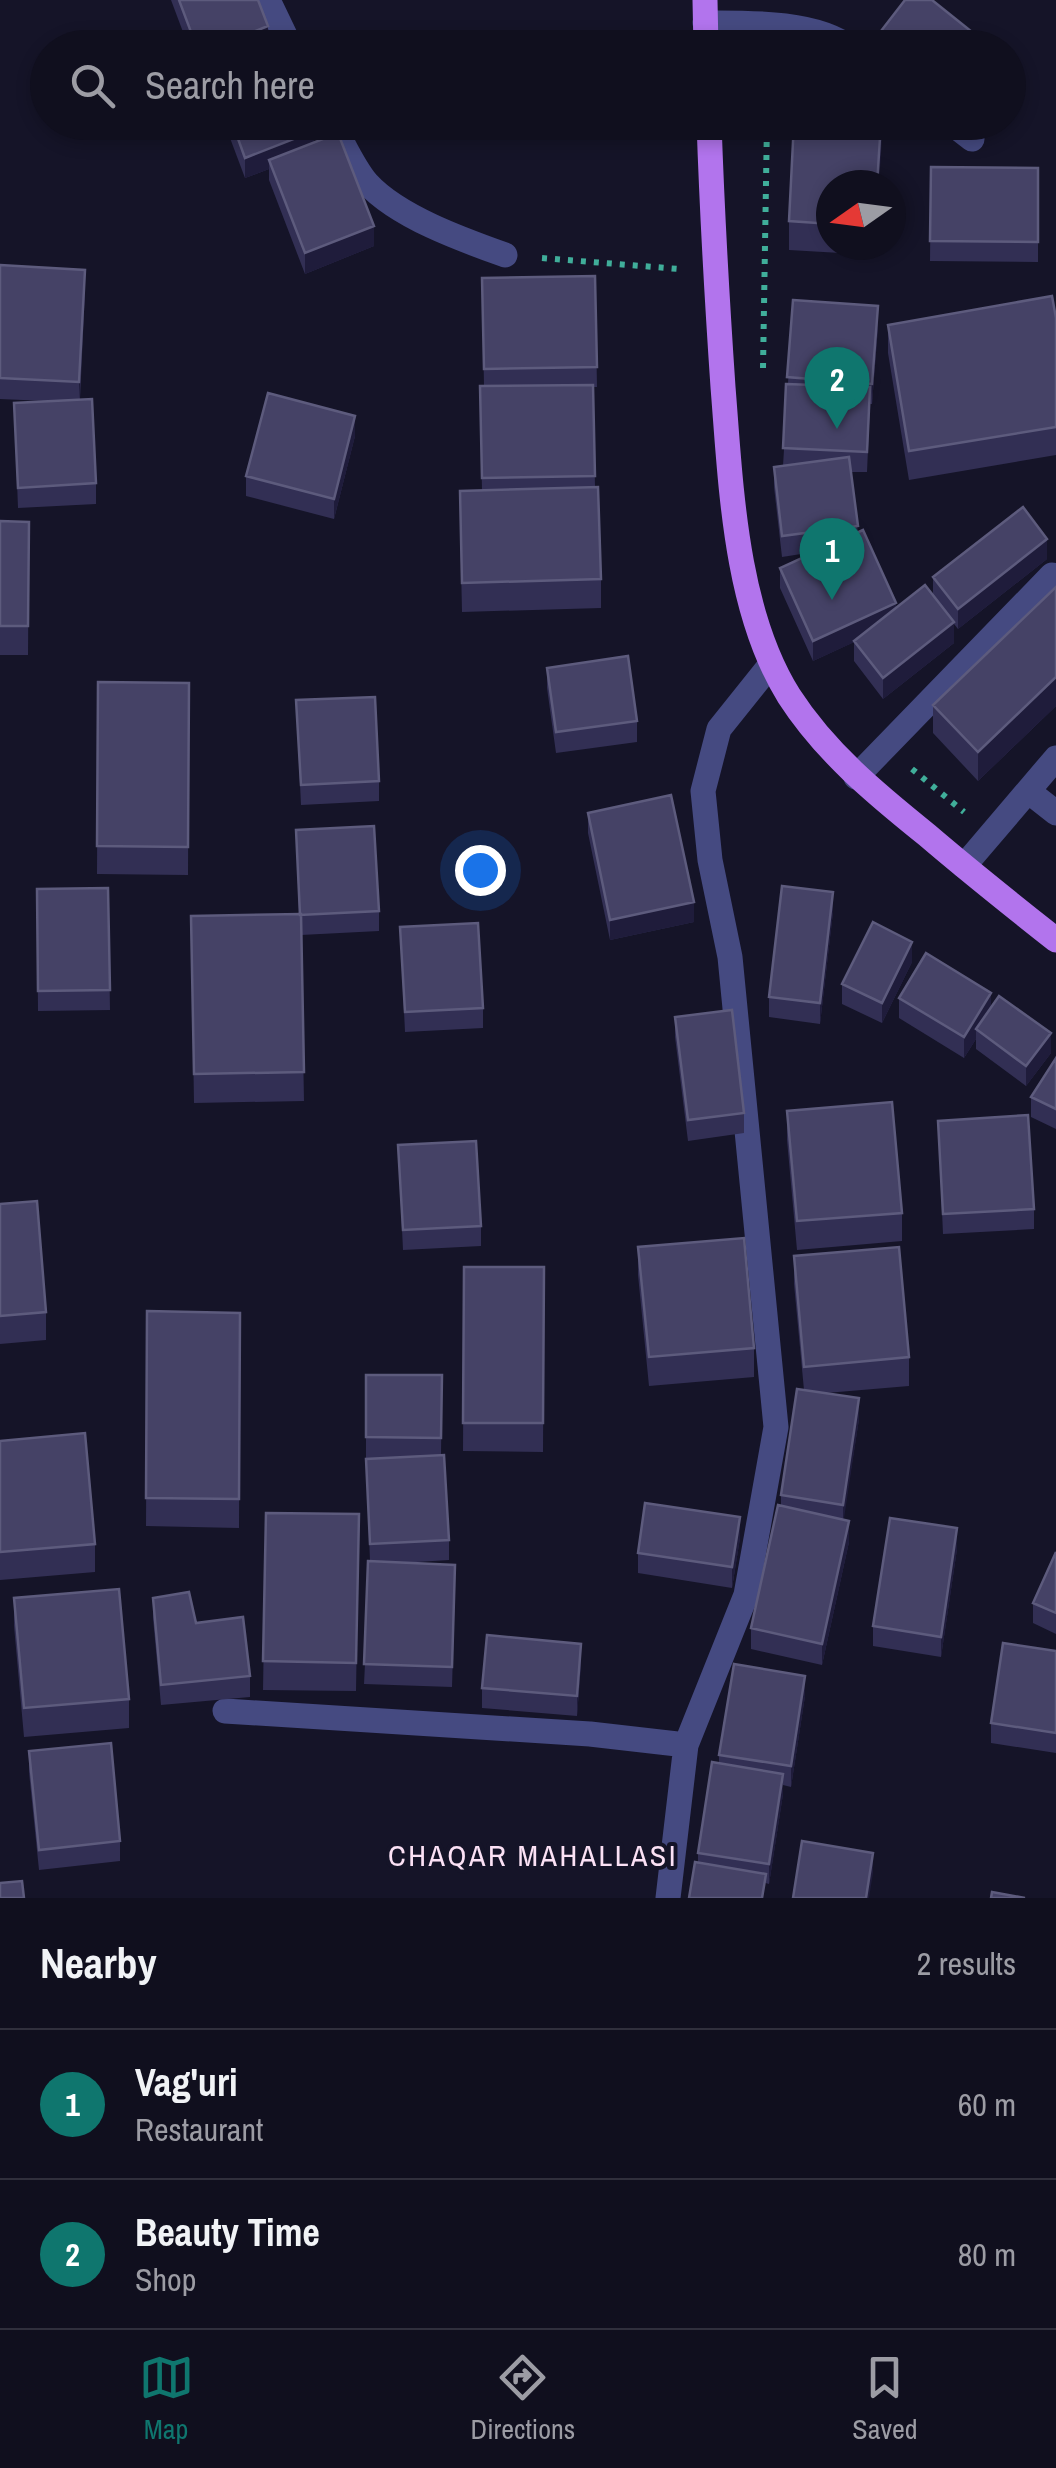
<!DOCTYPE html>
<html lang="en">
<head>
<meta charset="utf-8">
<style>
  :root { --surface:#100f1e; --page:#191827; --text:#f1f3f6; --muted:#9c9ca4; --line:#302f3c; --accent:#0f766e }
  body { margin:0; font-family:"Archivo Narrow",sans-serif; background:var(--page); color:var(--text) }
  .compass { position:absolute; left:816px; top:170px; width:90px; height:90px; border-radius:50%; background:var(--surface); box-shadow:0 5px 15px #0003; rotate:256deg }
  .you { position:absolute; left:480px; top:870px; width:35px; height:35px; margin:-25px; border:8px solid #fff; border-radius:50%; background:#1a73e8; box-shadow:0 0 0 15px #1a73e833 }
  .badge { display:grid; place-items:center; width:65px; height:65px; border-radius:50%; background:var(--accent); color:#fff; font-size:32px; font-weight:700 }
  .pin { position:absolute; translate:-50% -82px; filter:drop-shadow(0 2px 5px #0008) }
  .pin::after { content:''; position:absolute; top:52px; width:35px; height:30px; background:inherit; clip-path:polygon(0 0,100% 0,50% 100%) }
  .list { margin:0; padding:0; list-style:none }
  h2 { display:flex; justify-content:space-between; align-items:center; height:130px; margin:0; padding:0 40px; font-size:42px }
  h2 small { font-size:32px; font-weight:400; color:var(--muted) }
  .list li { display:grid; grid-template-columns:65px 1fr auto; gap:30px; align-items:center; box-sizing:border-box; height:150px; padding:0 40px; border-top:2px solid var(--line) }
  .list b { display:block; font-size:38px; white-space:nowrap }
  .list p { margin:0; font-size:32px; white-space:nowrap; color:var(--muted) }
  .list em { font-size:32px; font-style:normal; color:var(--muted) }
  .icon { flex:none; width:55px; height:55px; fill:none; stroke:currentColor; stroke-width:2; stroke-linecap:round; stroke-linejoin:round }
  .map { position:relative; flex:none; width:1056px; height:1898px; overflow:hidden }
  .search { position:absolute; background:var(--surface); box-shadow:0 5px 15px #0003; left:30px; right:30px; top:30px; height:110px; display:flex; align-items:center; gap:25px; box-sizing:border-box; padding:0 35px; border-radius:55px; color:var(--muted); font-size:38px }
  .sheet { height:430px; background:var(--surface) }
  nav { display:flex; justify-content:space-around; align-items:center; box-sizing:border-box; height:140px; border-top:2px solid var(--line); background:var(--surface); font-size:28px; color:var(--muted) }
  nav a { display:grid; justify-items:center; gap:5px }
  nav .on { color:var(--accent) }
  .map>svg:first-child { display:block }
</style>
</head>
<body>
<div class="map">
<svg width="1056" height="1898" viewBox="0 0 1056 1898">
  <rect width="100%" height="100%" fill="#151428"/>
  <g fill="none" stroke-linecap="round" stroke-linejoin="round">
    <path stroke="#40ae9a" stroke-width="6" stroke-dasharray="5 8" stroke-linecap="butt" d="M542,258L679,269
      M763,368L767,122
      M912,769L964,812"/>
    <path stroke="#454a81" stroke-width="25" d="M268,0L291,48
      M705,23C747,23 815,21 850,48
      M331,122C343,142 353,167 367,183C398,217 463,240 505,255
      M950,122L972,139
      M856,777L1052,575
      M1028,791L1056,813
      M964,866L1056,758
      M225,1711L590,1734L686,1745
      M668,1898L686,1745L746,1595L776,1427L730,957L710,860L703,791L719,729L771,664"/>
    <path stroke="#b274ed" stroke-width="25" d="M705,0L706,48
      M709,122C712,211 717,299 723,387C731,486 735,610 789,696C825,752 876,794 927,835C969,871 1013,906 1056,940"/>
  </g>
  <path fill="#322f54" d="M171,0H258L268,41L282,48H189Z
    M881,31L992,48H881Z
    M224,122H311L314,142L374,246L305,274L269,180V169L245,178Z
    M931,167L1038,168V262L930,261Z
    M831,185V245H875V255L789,250V221Z
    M0,265L85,290L80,399L96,483V504L18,508L14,403L46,401L0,399Z
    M595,276L597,387H593L595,487L601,579V608L462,612L460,520L482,491L480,386H484L482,278Z
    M793,300L878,327L872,404H870L867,472H851L858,533L896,608L933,595V577L1047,559L958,629L954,624V643L883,699L854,661V642L813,661L780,588V568L814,552L782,557L774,487V467L783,466Z
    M1056,318V455L909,480L888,353V325Z
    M355,436L334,519L246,496V476Z
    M0,521L29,522L28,655H0Z
    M1056,587V706L978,781L933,733V705Z
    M547,668L637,721V742L556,753L547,688Z
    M98,682L189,683L188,875L97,874Z
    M296,700L379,781V801L301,805Z
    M588,813L694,922L610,940L588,833Z
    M296,830L379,911V931L301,935L304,1101L194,1103L191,916L299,914Z
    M108,888L110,1010L38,1011L37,889Z
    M833,912L820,1024L769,1017V997Z
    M400,927L483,1008V1028L405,1032Z
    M912,962L882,1023L842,1004V984Z
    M899,998L991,1007L1051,1053L1026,1086L976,1049V1039L964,1058L899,1018Z
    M675,1017L744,1113V1133L688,1141L675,1037Z
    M1056,1058V1129L1031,1117V1097Z
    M787,1111L902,1213V1241L797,1250L787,1140Z
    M938,1121L1034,1209V1229L943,1234Z
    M398,1145L481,1226V1246L403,1250Z
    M0,1204L46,1312V1340L0,1344Z
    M638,1247L754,1348V1377L649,1386L638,1275Z
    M794,1256L909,1357V1386L826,1393L859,1419L843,1520L849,1542L822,1665L751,1649V1628L781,1506V1495L804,1390L794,1284Z
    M464,1267H544L543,1452L463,1451Z
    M147,1311L240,1313L239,1528L146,1526Z
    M366,1375H442L441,1455L449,1540V1560L401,1563L455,1585L452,1687L364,1684L370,1561L366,1459L387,1458H366Z
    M0,1441L95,1544V1572L0,1580Z
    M266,1513L359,1514L356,1691L263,1690Z
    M740,1538L732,1588L638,1573V1553Z
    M957,1549L941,1657L873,1646V1626Z
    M1056,1552V1634L1033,1623V1603Z
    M14,1598L129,1699V1728L24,1737L14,1626Z
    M153,1598L196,1623L250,1676V1697L161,1705L153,1618Z
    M1056,1651V1753L991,1743V1723Z
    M581,1664L577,1716L482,1708V1688Z
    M805,1696L791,1787L783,1785V1794L769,1884L698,1863V1853L719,1763V1755Z
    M29,1751L120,1841V1861L39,1870L29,1772Z"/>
  <path fill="#1f1c3b" d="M268,26V46L264,48H213Z
    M881,122H883L879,185H877Z
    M314,131V151L269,160V169L245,178V158Z
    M374,226V246L305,274V253Z
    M85,270V290L79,403V382Z
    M878,306V327L872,404V384Z
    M355,416V436L334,519V499Z
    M1047,539V559L958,629V609Z
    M896,603V623L813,661V641Z
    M954,622V643L883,699V678Z
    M1056,677V706L978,781V752Z
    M833,892V912L820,1024V1003Z
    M694,902V922L610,940V920Z
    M912,942V962L882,1023V1003Z
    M991,993V1013L976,1029V1039L964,1058V1037Z
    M1051,1033V1053L1026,1086V1066Z
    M859,1398V1419L843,1525V1505Z
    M740,1517V1538L732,1588V1567Z
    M849,1521V1542L822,1665V1644Z
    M957,1528V1549L941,1657V1637Z
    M581,1644V1664L577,1716V1696Z
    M805,1676V1696L791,1787V1766Z
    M783,1774V1794L769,1884V1864Z
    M873,1853V1873L869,1898H866Z"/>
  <path fill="#454266" stroke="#5d5b7d" stroke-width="2.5" d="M179,0H258L268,26L213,48H197Z
    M905,0H932L992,48H902L881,31Z
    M278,37L282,48H251Z
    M232,122H311L314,131L245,158Z
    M794,122H881L877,185H831V224L789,221Z
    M338,133L374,226L305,253L269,160Z
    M931,167L1038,168V242L930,241Z
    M0,265L85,270L79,382L0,378Z
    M595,276L597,367L484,369L482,278Z
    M1052,296L1056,318V427L909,451L888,325Z
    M793,300L878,306L872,384L787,377Z
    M786,384L870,387L867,452L783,448Z
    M593,385L595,476L482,478L480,386Z
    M268,393L355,416L334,499L246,476Z
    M92,399L96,483L18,488L14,403Z
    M849,457L858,526L782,536L774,467Z
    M598,487L601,579L462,583L460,491Z
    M1023,507L1047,539L958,609L933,577Z
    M0,521L29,522L28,626H0Z
    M863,530L896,603L813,641L780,568Z
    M925,585L954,622L883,678L854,641Z
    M1056,587V677L978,752L933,705Z
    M628,656L637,721L556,732L547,668Z
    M98,682L189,683L188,847L97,846Z
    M375,697L379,781L301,785L296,700Z
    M671,795L694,902L610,920L588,813Z
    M374,826L379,911L300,915L296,830Z
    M782,886L833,892L820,1003L769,997Z
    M108,888L110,990L38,991L37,889Z
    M301,914L304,1072L194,1074L191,916Z
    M873,922L912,942L882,1003L842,984Z
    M478,923L483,1008L405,1012L400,927Z
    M926,953L991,993L964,1037L899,998Z
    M999,996L1051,1033L1026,1066L976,1029Z
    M732,1010L744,1113L688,1120L675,1017Z
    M1056,1058V1109L1031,1097Z
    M892,1102L902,1213L797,1221L787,1111Z
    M1028,1115L1034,1209L943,1214L938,1121Z
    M476,1141L481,1226L403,1230L398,1145Z
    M37,1201L46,1312L0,1316V1204Z
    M744,1238L754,1348L649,1357L638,1247Z
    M899,1247L909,1357L804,1367L794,1256Z
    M464,1267H544L543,1423H463Z
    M147,1311L240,1313L239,1499L146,1498Z
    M366,1375H442L441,1438L366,1437Z
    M797,1389L859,1398L843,1505L781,1495Z
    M85,1433L95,1544L0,1552V1441Z
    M444,1455L449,1540L370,1544L366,1459Z
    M645,1503L740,1517L732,1567L638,1553Z
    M778,1505L849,1521L822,1644L751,1628Z
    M266,1513L359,1514L356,1663L263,1661Z
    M890,1518L957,1528L941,1637L873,1626Z
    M1056,1552V1613L1033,1603Z
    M368,1561L455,1565L452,1667L364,1664Z
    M119,1589L129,1699L24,1708L14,1598Z
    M189,1592L196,1623L243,1617L250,1676L161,1685L153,1598Z
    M487,1635L581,1644L577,1696L482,1688Z
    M1003,1643L1056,1651V1733L991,1723Z
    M734,1664L805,1676L791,1766L719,1755Z
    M111,1743L120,1841L39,1850L29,1751Z
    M712,1762L783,1774L769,1864L698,1853Z
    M802,1841L873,1853L866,1898H793Z
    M695,1862L766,1874L762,1898H689Z
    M22,1881L24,1898H0V1883Z
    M992,1892L1025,1898H991Z"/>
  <g text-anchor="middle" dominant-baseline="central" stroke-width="8" stroke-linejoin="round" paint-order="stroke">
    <g font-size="30" letter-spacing="2.5" fill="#fbe1f5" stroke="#151428">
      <text x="533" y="1855">CHAQAR MAHALLASI</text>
    </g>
  </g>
</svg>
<svg class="compass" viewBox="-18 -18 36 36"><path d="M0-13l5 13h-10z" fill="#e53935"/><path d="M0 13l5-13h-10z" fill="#9c9ca4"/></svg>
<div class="you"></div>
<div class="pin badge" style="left:832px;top:600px">1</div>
<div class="pin badge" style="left:837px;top:429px">2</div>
<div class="search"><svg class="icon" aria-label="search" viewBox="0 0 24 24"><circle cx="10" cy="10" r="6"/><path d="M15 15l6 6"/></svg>Search here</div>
</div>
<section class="sheet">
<h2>Nearby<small>2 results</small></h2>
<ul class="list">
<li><span class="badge">1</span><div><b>Vag'uri</b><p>Restaurant</p></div><em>60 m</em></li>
<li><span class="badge">2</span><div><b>Beauty Time</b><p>Shop</p></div><em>80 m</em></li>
</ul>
</section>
<nav>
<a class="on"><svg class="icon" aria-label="map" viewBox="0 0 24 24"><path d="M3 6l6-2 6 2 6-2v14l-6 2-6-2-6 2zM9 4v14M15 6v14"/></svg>Map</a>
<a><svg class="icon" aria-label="directions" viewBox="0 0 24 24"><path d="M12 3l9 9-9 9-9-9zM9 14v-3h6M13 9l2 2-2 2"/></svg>Directions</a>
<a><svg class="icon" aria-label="saved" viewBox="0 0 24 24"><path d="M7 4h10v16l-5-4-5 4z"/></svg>Saved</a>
</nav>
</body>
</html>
